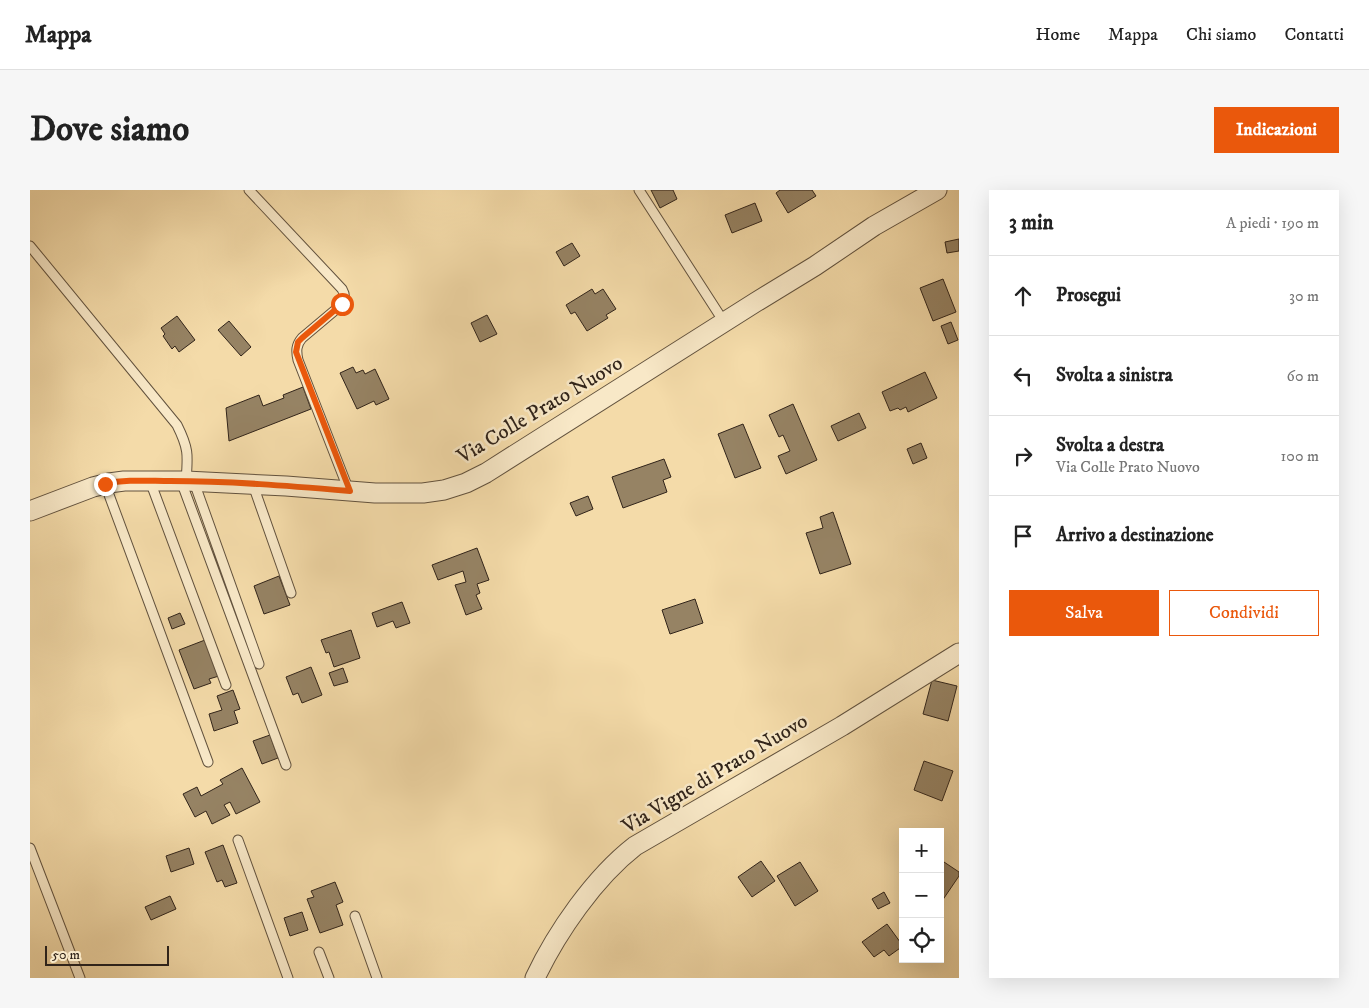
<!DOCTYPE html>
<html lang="it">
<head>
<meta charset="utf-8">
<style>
  :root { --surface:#fff; --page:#f6f6f6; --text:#222; --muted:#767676; --line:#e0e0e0; --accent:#ea580c }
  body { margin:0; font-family:"IM FELL DW Pica",serif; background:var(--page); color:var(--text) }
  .controls { position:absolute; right:15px; bottom:15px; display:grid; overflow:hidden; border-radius:0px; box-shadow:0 5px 20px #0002 }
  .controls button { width:45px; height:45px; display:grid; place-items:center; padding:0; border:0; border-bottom:1px solid var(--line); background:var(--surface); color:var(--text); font:25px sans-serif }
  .scale { position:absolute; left:15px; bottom:12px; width:124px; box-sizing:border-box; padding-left:5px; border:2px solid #31241a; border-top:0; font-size:14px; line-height:18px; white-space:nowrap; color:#31241a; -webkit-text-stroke:4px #f8e8c7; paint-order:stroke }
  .stop { position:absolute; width:15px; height:15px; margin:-11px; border:4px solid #ea580c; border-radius:50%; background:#fff }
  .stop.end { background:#ea580c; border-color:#fff; box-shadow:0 1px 5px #0008 }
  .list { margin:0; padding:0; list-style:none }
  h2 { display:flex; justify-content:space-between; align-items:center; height:65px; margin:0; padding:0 20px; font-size:21px }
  h2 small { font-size:16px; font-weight:400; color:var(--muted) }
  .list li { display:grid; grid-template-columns:32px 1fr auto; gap:15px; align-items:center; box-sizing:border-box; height:80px; padding:0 20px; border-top:1px solid var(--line) }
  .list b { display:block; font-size:19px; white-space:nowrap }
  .list p { margin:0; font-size:16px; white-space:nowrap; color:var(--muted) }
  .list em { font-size:16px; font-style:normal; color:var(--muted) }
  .actions { display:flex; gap:10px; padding:15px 20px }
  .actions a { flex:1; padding:11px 0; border:1px solid var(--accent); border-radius:0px; text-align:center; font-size:18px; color:var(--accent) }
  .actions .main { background:var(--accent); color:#fff }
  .icon { flex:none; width:28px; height:28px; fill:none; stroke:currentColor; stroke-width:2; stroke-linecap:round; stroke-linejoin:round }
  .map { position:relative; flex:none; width:929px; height:788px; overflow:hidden; border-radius:0px }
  header { display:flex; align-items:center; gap:30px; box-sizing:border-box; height:70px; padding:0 25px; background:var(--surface); border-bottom:1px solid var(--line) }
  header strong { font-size:24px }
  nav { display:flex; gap:28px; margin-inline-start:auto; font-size:18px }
  .intro { display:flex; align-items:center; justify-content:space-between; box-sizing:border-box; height:120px; padding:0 30px }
  h1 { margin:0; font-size:35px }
  .button { padding:12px 22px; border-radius:0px; background:var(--accent); color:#fff; font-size:18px; font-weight:700 }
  main { display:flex; gap:30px; padding:0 30px }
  aside { flex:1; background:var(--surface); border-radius:0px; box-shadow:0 5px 20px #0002 }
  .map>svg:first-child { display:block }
</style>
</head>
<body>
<header>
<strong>Mappa</strong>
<nav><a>Home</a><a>Mappa</a><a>Chi siamo</a><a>Contatti</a></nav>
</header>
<div class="intro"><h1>Dove siamo</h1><a class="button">Indicazioni</a></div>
<main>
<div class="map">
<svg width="929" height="788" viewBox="0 0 929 788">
  <rect width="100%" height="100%" fill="#f4dba9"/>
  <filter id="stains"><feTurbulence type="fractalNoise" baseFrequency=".004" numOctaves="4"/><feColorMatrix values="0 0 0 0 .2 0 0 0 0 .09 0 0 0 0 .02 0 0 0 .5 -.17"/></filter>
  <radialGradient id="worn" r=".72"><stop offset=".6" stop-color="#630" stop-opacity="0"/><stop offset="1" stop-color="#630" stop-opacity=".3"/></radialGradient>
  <path fill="#968364" stroke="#31241a" d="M621,0H643L647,9L630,18Z
    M750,0H782L786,6L758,23L746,3Z
    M725,13L732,31L702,43L695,25Z
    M929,49V61L917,63L915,52Z
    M542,53L550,66L534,76L526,62Z
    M913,89L926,122L903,131L890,98Z
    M562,99L565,104L573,99L586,119L576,125L578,128L557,141L545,122L541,124L536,115Z
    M457,125L467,144L450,152L441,133Z
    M147,126L165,150L149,162L145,156L142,159L133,146L135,144L131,138Z
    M199,131L221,157L211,166L188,140Z
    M921,132L928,150L918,154L911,136Z
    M323,177L326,183L333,180L335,184L345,179L359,209L346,215L344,211L327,219L310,183Z
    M895,182L907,208L878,222L876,217L870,220L868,218L860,221L852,202Z
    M273,197L281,219L199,251L196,218L229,205L233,216L254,208L253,205Z
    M763,214L787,270L756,284L748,266L760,261L753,245L749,247L739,225Z
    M829,223L836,238L808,251L801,236Z
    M713,234L731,278L705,288L688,244Z
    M891,253L897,268L883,274L877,259Z
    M634,269L641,287L633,290L637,302L593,318L582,287Z
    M558,306L563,319L546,326L540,313Z
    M803,322L821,374L790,384L776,343L793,338L790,327Z
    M447,358L459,390L447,394L450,403L446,405L452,419L436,425L425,395L436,392L433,381L408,390L402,375Z
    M249,386L260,415L234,424L224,396Z
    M665,409L673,433L640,444L632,420Z
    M372,412L380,433L366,438L363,431L347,437L342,423Z
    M150,423L155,434L142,439L138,428Z
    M321,440L330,468L304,477L299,462L296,463L291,450Z
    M175,450L189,486L179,489L181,493L164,499L149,460Z
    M281,477L292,505L272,513L268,503L263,505L256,487Z
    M313,478L318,492L304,496L299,483Z
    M902,490L927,496L918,531L893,524Z
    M203,500L210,519L204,521L208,533L184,541L179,524L192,520L187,506Z
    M240,545L248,568L232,574L223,551Z
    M894,571L923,581L912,611L884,600Z
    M212,578L230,612L206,624L200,612L194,615L200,625L182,634L176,621L165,627L153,604L167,597L171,606L193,594L190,590Z
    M193,655L207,693L195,697L192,690L187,692L175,662Z
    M159,658L164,674L141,682L136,666Z
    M731,671L745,691L722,707L708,687Z
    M770,672L788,701L765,716L747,686Z
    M914,672L929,682V686L912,711L910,710V678Z
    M305,692L313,712L306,715L313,735L290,743L277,709L284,707L281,701Z
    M854,702L860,713L848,719L842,709Z
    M140,706L146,719L121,730L115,717Z
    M272,722L278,740L260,746L254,728Z
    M857,734L873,756L859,766L854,760L844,767L832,752Z"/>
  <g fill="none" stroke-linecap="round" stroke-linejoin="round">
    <g stroke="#62523e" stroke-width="11">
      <path id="service" d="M219,0L312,99C316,106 315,110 310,116L272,148C266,155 266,161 268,170L319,301
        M609,0L694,132
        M0,56L147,235C159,259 158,265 156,291
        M120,291L196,495
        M151,291L256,575
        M164,292L229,474
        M75,294L178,572
        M223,295L261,403
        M208,650L258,788
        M0,658L50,788
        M325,726L347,788
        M289,762L299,788"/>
    </g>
    <g stroke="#62523e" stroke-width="21">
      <path id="minor" d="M0,321L63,297L79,293L94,291H156L256,296L345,303H393L414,300L436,293L456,283L726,112L785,76L844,36L907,0
        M505,788C527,742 564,688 605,656L812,536L929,463"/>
    </g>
    <use href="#service" stroke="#f8e8c7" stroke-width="9"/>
    <use href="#minor" stroke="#f8e8c7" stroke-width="19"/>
  </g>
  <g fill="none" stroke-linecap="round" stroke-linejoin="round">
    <path stroke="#ea580c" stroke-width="6" d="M75,294C96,289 118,291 140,291C200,291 260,296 320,301L266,162L268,152L272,148L312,114"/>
  </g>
  <g text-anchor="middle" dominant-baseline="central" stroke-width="5" stroke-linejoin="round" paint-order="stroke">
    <g font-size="21" fill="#31241a" stroke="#f8e8c7">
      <text transform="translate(510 220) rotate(-31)">Via Colle Prato Nuovo</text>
      <text transform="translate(685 584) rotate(-31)">Via Vigne di Prato Nuovo</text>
    </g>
  </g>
  <rect width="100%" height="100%" filter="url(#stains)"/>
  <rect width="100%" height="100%" fill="url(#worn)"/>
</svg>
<div class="controls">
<button>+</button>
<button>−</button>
<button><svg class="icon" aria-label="locate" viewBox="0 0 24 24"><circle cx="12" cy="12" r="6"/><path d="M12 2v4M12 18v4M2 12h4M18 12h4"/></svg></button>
</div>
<div class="scale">50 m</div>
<div class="stop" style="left:312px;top:114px"></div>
<div class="stop end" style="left:75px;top:294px"></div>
</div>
<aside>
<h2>3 min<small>A piedi · 190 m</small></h2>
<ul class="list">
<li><svg class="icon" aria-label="ahead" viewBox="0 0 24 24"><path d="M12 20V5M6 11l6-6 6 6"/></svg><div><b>Prosegui</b></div><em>30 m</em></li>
<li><svg class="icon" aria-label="left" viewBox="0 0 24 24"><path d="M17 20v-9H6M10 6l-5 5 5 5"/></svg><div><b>Svolta a sinistra</b></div><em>60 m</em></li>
<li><svg class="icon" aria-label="right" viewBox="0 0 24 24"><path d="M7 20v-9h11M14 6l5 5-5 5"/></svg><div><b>Svolta a destra</b><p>Via Colle Prato Nuovo</p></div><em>100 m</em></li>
<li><svg class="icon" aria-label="arrive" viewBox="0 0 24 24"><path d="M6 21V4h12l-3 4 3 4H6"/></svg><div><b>Arrivo a destinazione</b></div></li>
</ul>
<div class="actions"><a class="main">Salva</a><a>Condividi</a></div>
</aside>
</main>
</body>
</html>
